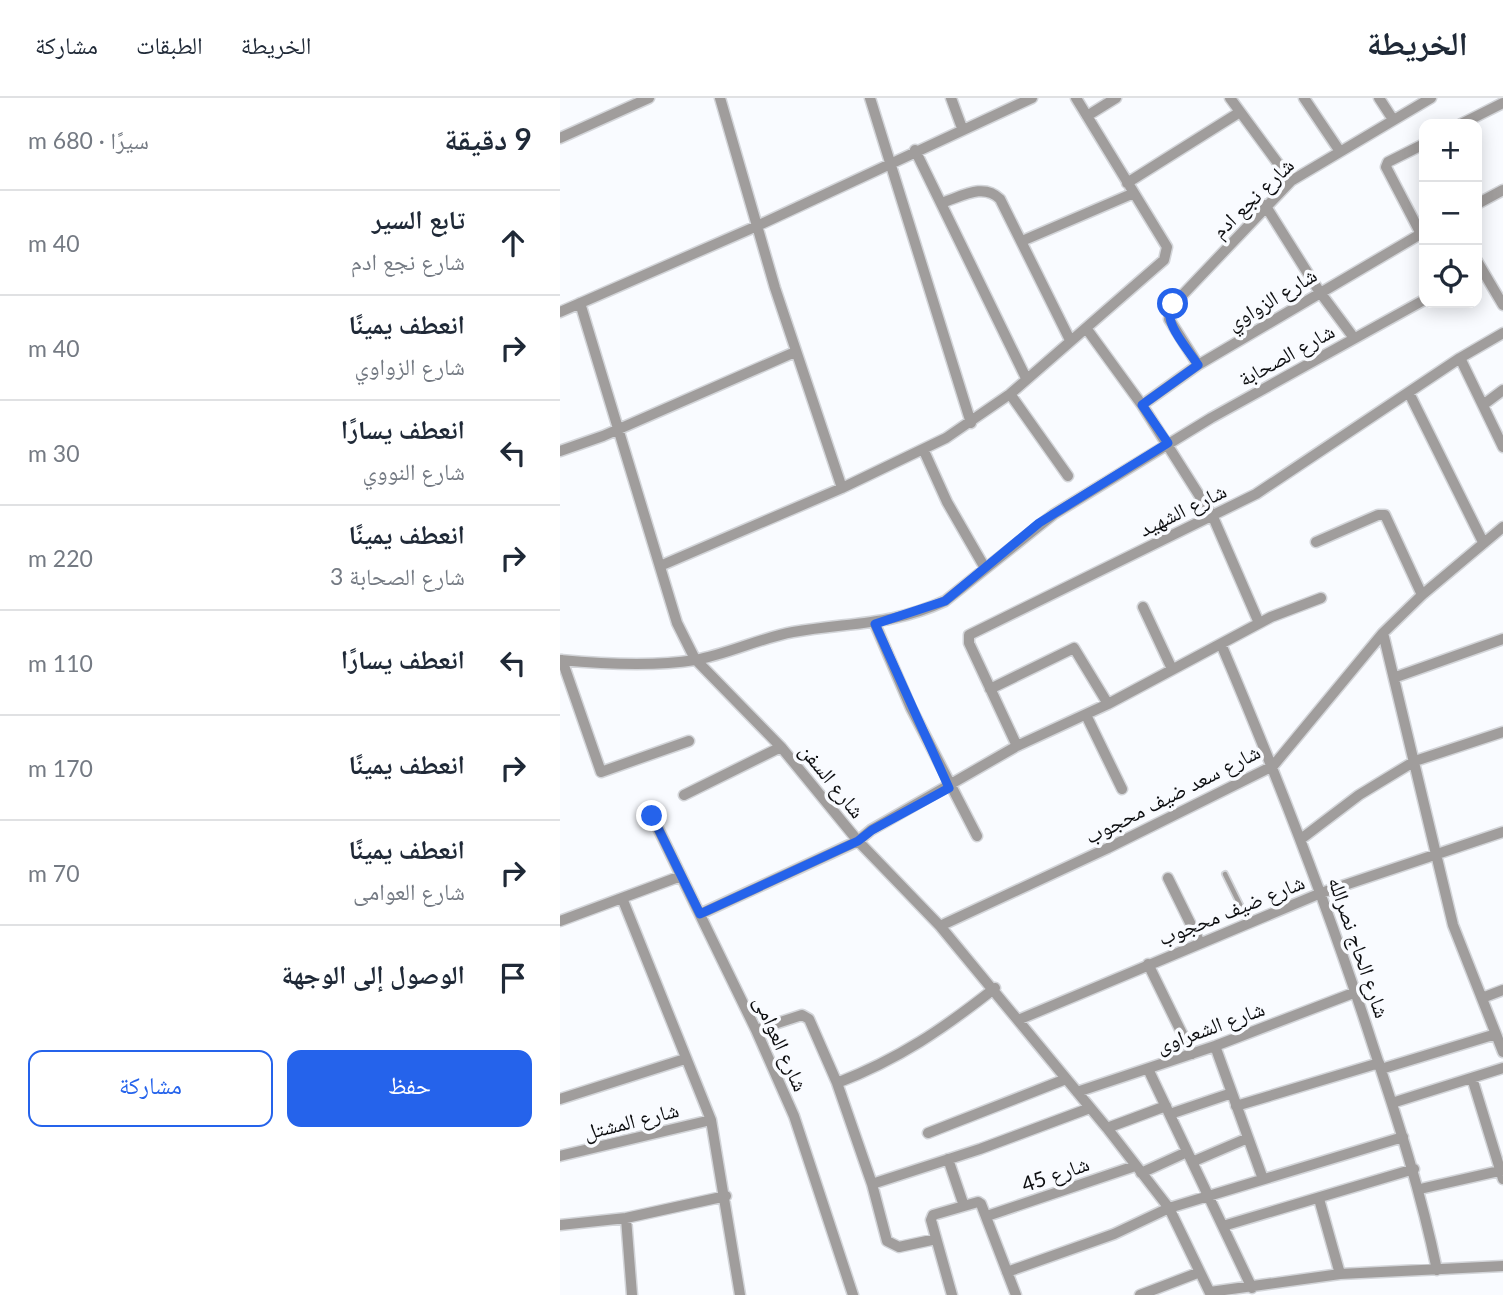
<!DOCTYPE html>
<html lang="ar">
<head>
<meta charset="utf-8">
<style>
  :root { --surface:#fff; --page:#f6f6f7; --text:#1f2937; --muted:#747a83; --line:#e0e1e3; --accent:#2563eb }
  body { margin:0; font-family:Lato,"Noto Naskh Arabic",sans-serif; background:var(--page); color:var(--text); direction:rtl }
  .controls { position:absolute; right:21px; top:21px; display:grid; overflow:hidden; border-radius:14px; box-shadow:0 4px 18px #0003 }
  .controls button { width:63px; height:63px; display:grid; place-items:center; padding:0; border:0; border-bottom:2px solid var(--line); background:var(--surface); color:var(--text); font:35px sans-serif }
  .stop { position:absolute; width:21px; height:21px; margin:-16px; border:5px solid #2563eb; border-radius:50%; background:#fff }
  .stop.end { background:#2563eb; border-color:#fff; box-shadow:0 2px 7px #0008 }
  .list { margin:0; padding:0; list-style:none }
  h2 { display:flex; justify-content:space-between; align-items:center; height:91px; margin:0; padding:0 28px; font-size:30px }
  h2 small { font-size:23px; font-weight:400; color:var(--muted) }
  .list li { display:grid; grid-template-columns:46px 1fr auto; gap:21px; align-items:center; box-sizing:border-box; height:105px; padding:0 28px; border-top:2px solid var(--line) }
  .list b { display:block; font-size:26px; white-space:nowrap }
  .list p { margin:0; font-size:23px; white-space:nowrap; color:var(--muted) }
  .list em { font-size:23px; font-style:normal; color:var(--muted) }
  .actions { display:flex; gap:14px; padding:21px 28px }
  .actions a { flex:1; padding:16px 0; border:2px solid var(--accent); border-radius:14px; text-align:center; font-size:24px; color:var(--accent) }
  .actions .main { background:var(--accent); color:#fff }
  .icon { flex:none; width:38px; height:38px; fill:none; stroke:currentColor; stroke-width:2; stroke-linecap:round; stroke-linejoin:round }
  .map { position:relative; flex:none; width:943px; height:1197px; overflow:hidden; direction:ltr }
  header { display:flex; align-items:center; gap:42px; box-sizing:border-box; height:98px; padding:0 35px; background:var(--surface); border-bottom:2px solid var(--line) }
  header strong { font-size:33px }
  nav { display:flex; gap:38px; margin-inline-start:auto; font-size:24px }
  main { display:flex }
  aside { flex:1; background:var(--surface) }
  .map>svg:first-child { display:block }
</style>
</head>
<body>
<header>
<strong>الخريطة</strong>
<nav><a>الخريطة</a><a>الطبقات</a><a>مشاركة</a></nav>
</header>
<main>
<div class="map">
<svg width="943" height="1197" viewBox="0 0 943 1197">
  <rect width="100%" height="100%" fill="#f9fbff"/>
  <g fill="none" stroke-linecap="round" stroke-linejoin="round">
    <g stroke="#d3d5d9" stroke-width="8">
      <path id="service" d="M665,776L689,825"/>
    </g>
    <g stroke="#d3d5d9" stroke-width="13">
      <path id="minor" d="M160,0L215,190L282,390
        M310,0L411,325
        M391,0L402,30
        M670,0L731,83
        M744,0L779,52
        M819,0L832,20
        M527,18L556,0
        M901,26L943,5
        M0,40L89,0
        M355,52L466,280
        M567,85L680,14
        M381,105C401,99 423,84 440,101L510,242
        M917,106L943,92
        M705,107L759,193L794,240
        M861,136L826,69L828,64L864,46
        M462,143L574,95
        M917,163L943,207
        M20,205L117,525L135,561L221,649L298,743L380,828L547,1030L609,1110L651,1197
        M0,214L197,128L472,0
        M526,230L582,307L653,419L699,525
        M900,260L943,349
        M638,267L609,221L611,209L731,83L871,0
        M849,295L923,444
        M450,296L508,378
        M582,307L638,267L864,134
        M923,307L943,292
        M0,353L43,338L235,254
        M364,353L387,404L425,470
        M756,444L818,417H825L862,497
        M100,468L282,390L386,340L450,296L604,162L607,149L516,0
        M583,509L612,571
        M315,526L351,610L417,738
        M823,535L893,827L943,954
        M661,546C717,678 769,811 813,948C838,1023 861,1094 877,1172
        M0,562C43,566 92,569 135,562C168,556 200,540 233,534C289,524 331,528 385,503L494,416L651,320L864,202
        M2,562L41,674L129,643
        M836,579L943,541
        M430,591L514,550L548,606
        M526,617L562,691
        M457,648L409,545V537L696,396L900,260L943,235
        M124,697L221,649
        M92,718L196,932L234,1018L293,1197
        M741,741L799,697L855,663L943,634
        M608,780L640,845
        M62,800L151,1022L180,1197
        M140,816L298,743L311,732L457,648L548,606L711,519L761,500
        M0,823L121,778
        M380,828L548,750L713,668L823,535L862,497L943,429
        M588,866L632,956
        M922,900L943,892
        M458,922L761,795L943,734
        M196,932L242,917L249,921L277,985L312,1086L327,1143L339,1149L376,1141
        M655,948L703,1081
        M588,971L692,1190
        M821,971L936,936
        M912,980L943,1081
        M277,985C339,961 383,931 435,890
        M517,994L655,948L796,894
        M0,1001L125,961
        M832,1005L943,970
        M676,1008L819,965
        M610,1016L672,995
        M547,1030L606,1008
        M368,1035L506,981
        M0,1058L151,1022
        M388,1061L404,1108L373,1117L371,1122L392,1197
        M632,1064L688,1040
        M581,1075L627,1054
        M312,1086L420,1051L530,1010
        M860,1091L943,1072
        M759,1101L780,1176
        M404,1108L418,1104L421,1106L456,1197
        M427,1118L575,1068
        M66,1120L72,1197
        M0,1127L66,1120L166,1098
        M663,1128L854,1071
        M447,1174L554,1136L609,1110L843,1039
        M650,1194L780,1176L943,1168
        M580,1197L640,1174"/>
    </g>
    <use href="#service" stroke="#a09d9c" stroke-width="4.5"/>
    <use href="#minor" stroke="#a09d9c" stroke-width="10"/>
  </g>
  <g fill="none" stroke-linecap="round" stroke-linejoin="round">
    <path stroke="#2563eb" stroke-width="9" d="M92,718L140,816L298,743L312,732L389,690L315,526L385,503L479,425L608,345L582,307L638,267C628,251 600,222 613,206"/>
  </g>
  <g text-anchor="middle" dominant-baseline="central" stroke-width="7" stroke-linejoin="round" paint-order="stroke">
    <g font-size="21" fill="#0d0e10" stroke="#f9fbff">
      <text transform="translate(692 99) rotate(-44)">شارع نجع ادم</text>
      <text transform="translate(711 200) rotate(-31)">شارع الزواوي</text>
      <text transform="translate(726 256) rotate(-29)">شارع الصحابة</text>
      <text transform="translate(622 411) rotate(-26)">شارع الشهيد</text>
      <text transform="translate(273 682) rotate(51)">شارع السفن</text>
      <text transform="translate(612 695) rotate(-27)">شارع سعد ضيف محجوب</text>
      <text transform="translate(671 811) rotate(-22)">شارع ضيف محجوب</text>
      <text transform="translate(800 849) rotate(71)">شارع الحاج نصرالله</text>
      <text transform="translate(650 928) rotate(-20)">شارع الشعراوى</text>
      <text transform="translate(222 945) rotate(66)">شارع العوامى</text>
      <text transform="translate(71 1022) rotate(-14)">شارع المشتل</text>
      <text transform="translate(495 1075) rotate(-19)">شارع 45</text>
    </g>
  </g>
</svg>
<div class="controls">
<button>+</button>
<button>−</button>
<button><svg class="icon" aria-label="locate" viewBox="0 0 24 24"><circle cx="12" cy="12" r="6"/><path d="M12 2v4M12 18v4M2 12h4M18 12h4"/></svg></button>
</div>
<div class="stop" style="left:613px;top:206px"></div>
<div class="stop end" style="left:92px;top:718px"></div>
</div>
<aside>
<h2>9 دقيقة<small>سيرًا · 680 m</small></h2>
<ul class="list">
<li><svg class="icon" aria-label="ahead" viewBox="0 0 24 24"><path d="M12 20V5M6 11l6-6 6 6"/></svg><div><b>تابع السير</b><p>شارع نجع ادم</p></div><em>40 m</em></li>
<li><svg class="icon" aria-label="right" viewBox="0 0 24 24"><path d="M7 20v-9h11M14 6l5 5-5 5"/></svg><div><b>انعطف يمينًا</b><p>شارع الزواوي</p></div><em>40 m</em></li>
<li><svg class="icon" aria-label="left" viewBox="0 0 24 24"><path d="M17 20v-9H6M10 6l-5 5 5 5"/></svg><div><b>انعطف يسارًا</b><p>شارع النووي</p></div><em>30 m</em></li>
<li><svg class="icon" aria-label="right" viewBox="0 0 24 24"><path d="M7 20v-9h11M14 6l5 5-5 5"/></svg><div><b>انعطف يمينًا</b><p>شارع الصحابة 3</p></div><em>220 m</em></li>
<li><svg class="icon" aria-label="left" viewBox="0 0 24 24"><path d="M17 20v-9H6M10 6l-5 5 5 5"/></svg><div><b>انعطف يسارًا</b></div><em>110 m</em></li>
<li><svg class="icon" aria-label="right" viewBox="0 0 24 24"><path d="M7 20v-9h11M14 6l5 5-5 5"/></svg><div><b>انعطف يمينًا</b></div><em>170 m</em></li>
<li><svg class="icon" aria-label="right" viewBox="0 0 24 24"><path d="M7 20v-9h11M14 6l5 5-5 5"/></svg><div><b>انعطف يمينًا</b><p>شارع العوامى</p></div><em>70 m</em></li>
<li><svg class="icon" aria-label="arrive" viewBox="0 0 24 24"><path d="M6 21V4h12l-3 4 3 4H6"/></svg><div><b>الوصول إلى الوجهة</b></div></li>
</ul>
<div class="actions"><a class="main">حفظ</a><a>مشاركة</a></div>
</aside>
</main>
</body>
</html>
